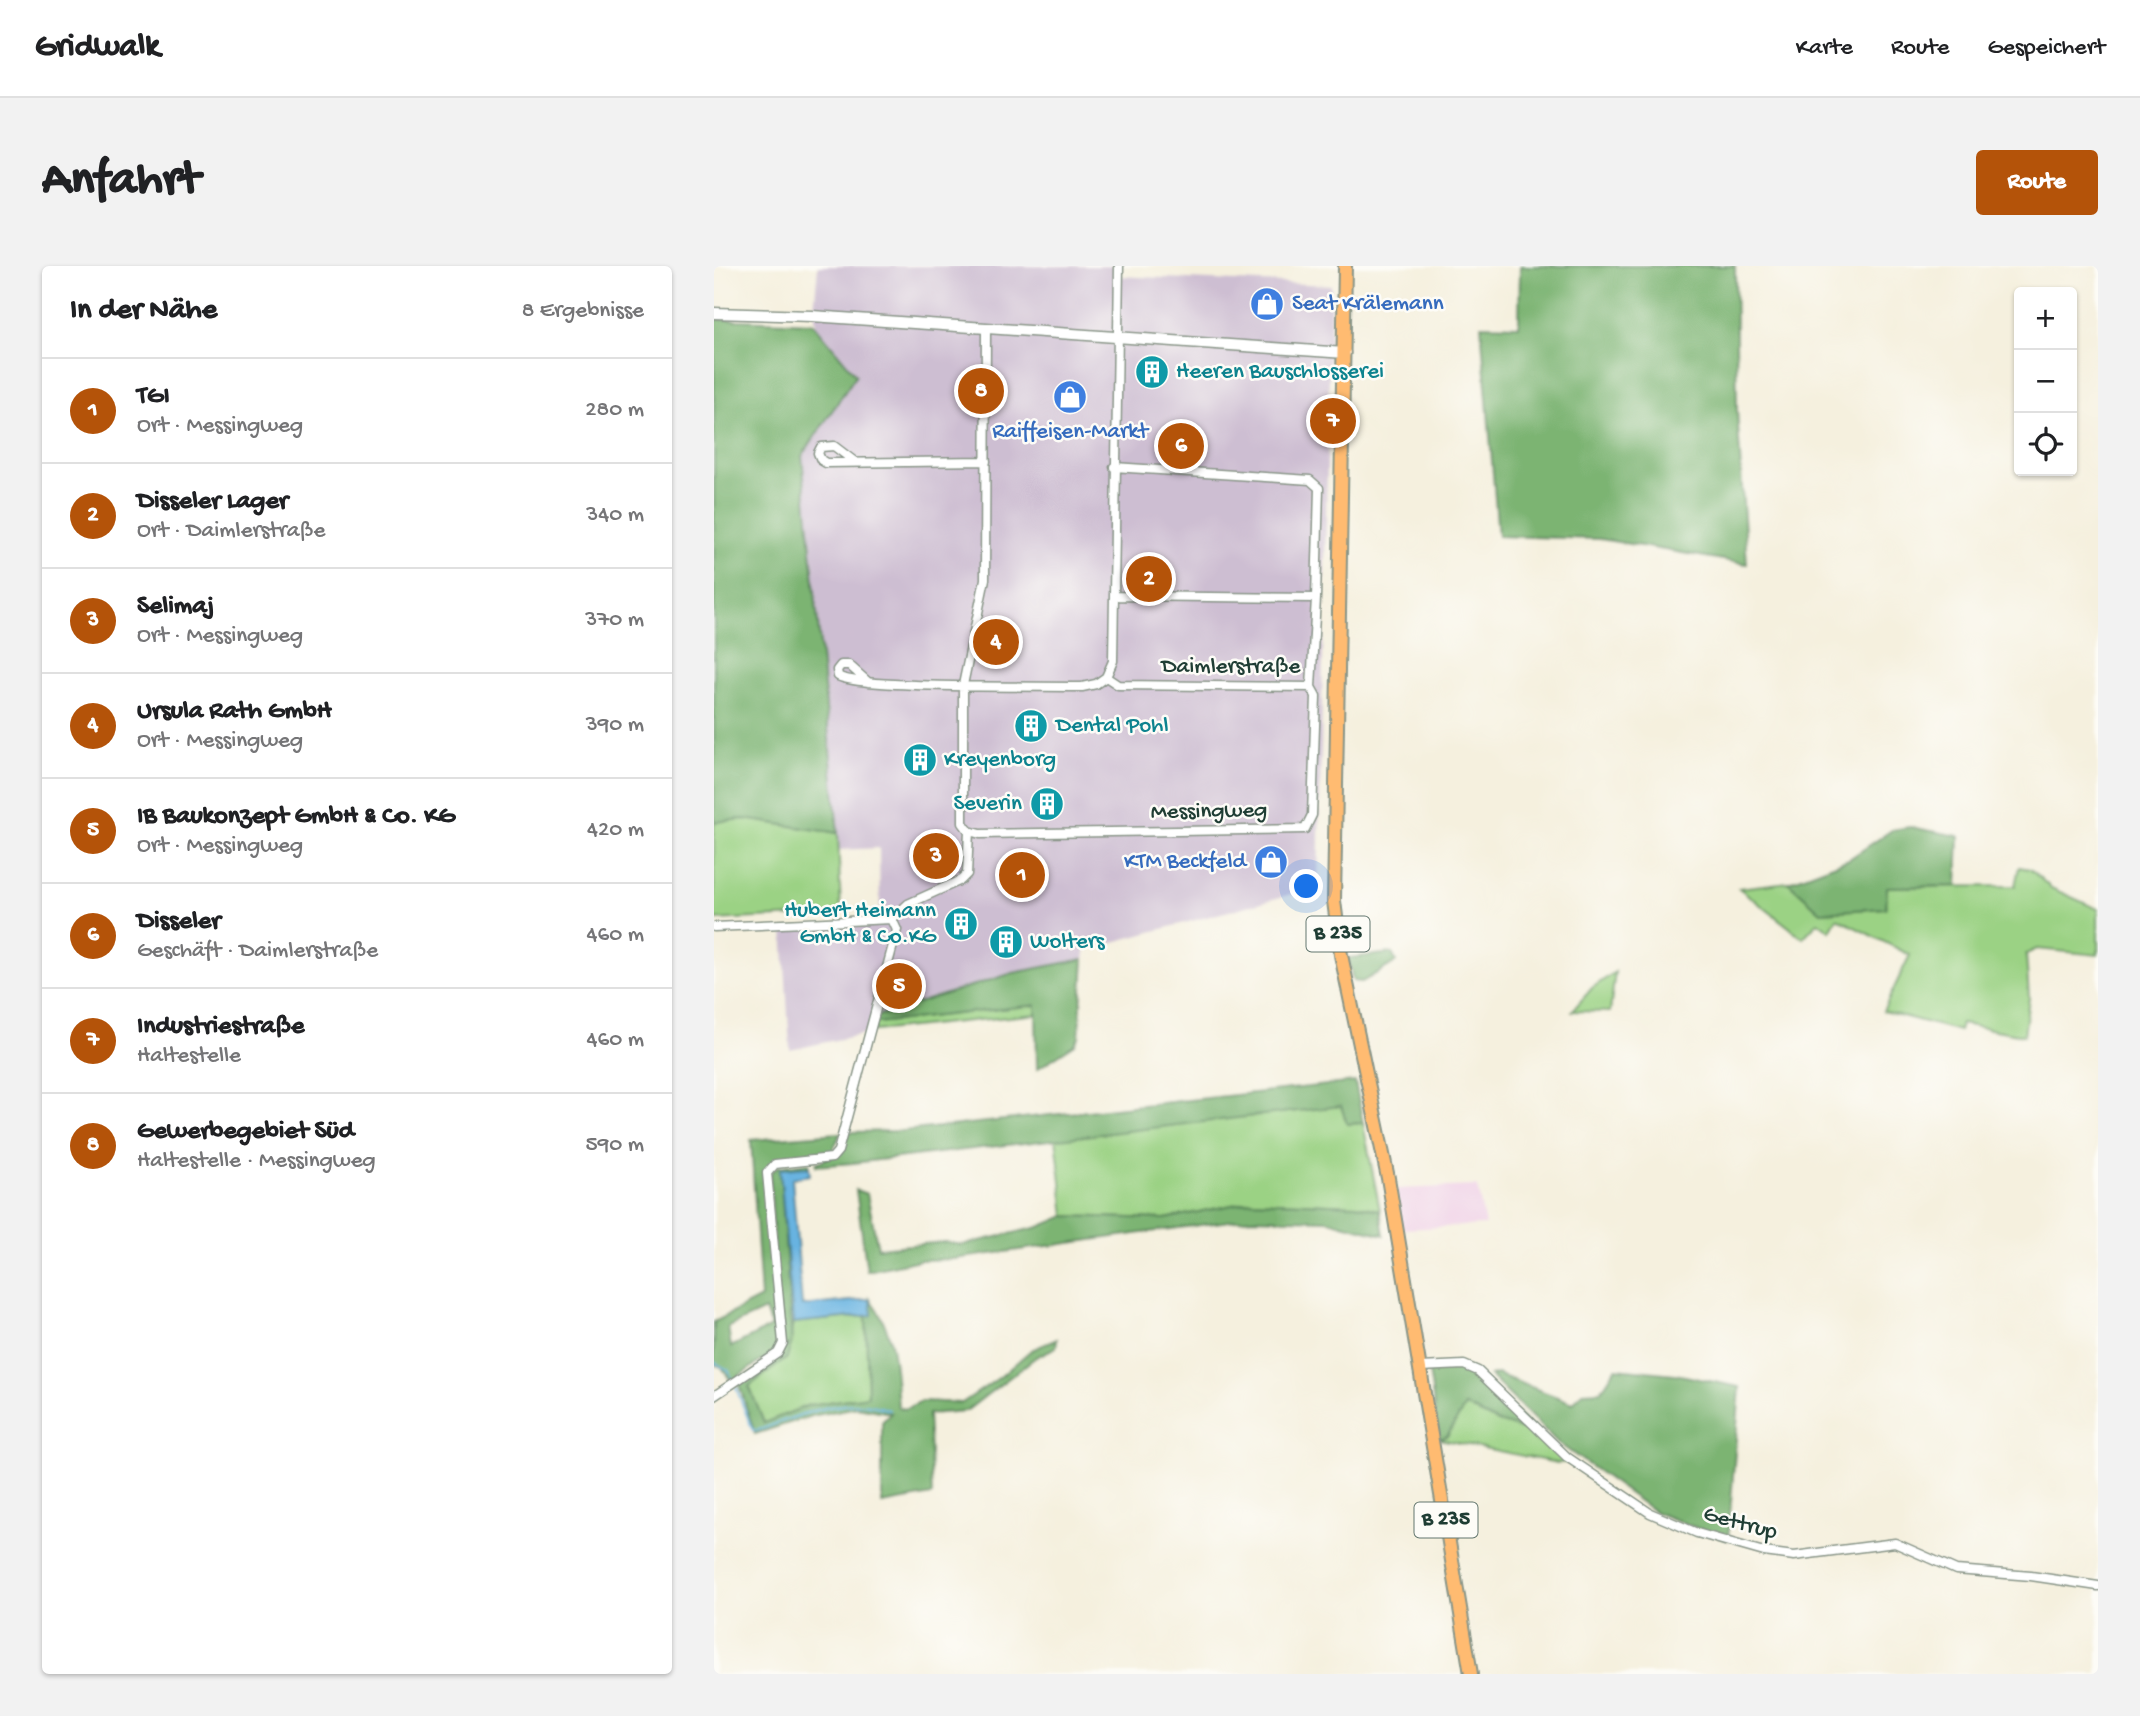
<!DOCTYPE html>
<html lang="de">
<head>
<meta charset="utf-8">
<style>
  :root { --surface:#fff; --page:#f2f2f2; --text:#202124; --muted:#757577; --line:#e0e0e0; --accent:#b45309 }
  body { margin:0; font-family:"Gochi Hand",sans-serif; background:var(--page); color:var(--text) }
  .controls { position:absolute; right:21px; top:21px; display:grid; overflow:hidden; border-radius:7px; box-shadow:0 2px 5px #0004 }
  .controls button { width:63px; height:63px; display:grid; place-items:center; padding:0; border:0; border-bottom:2px solid var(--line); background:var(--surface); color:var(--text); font:35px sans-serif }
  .you { position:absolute; left:593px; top:621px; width:24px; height:24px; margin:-18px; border:5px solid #fff; border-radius:50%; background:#1a73e8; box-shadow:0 0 0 10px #1a73e833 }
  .badge { display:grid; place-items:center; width:46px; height:46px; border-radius:50%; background:var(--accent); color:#fff; font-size:23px; font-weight:700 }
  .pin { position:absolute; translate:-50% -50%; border:4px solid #fff; box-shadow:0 2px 7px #0006 }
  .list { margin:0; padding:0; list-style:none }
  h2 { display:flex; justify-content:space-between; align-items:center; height:91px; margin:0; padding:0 28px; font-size:30px }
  h2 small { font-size:23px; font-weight:400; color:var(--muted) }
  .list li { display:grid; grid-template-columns:46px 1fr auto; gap:21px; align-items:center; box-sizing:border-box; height:105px; padding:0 28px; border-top:2px solid var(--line) }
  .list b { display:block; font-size:26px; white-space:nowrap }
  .list p { margin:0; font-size:23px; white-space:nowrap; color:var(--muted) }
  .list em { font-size:23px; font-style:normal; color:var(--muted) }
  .icon { flex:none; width:38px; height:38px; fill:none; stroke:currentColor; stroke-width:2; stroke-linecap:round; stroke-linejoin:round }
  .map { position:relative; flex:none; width:1384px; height:1408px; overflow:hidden; border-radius:7px }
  header { display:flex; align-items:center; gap:42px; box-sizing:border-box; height:98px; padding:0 35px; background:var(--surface); border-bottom:2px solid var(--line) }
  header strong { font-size:33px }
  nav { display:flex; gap:38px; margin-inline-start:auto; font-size:24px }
  .intro { display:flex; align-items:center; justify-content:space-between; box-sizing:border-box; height:168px; padding:0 42px }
  h1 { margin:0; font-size:49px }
  .button { padding:18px 32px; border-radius:7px; background:var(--accent); color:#fff; font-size:24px; font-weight:700 }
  main { display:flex; gap:42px; padding:0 42px }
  aside { flex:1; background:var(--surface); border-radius:7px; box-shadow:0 2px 5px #0004 }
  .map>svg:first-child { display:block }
</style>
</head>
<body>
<header>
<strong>Gridwalk</strong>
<nav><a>Karte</a><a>Route</a><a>Gespeichert</a></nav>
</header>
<div class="intro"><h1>Anfahrt</h1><a class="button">Route</a></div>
<main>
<aside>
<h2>In der Nähe<small>8 Ergebnisse</small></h2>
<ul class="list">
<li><span class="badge">1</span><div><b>TGI</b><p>Ort · Messingweg</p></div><em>280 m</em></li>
<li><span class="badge">2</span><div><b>Disseler Lager</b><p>Ort · Daimlerstraße</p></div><em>340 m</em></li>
<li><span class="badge">3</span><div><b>Selimaj</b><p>Ort · Messingweg</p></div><em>370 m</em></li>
<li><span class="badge">4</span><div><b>Ursula Rath GmbH</b><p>Ort · Messingweg</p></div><em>390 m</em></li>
<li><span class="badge">5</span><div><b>IB Baukonzept GmbH &amp; Co. KG</b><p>Ort · Messingweg</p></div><em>420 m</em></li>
<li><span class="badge">6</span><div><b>Disseler</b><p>Geschäft · Daimlerstraße</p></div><em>460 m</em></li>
<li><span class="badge">7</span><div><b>Industriestraße</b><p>Haltestelle</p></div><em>460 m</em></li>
<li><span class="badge">8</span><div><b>Gewerbegebiet Süd</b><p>Haltestelle · Messingweg</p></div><em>590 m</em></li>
</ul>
</aside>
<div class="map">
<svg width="1384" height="1408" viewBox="0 0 1384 1408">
  <rect width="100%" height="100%" fill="#fdfcf7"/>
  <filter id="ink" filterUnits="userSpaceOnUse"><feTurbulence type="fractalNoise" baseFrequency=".0143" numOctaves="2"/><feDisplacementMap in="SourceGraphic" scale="14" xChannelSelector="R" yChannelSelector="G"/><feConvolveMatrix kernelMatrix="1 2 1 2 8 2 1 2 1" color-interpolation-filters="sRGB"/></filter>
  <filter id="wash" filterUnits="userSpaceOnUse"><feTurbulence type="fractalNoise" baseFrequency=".00686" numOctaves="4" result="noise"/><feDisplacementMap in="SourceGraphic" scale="28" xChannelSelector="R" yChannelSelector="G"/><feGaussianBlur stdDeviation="1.57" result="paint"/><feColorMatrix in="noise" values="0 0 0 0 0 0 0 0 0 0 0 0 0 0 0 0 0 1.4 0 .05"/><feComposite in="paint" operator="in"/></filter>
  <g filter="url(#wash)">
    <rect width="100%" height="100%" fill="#f5f0de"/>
    <path fill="#efd0e6" d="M763,920L771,959L688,963L681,923Z"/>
    <path fill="#cdbed2" d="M104,0H400L401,10L617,19L604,621L396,677L372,681L370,693L299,707L159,750L154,767L76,784L69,663L166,658L165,582L125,584L88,190L142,109L102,60L100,43Z"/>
    <path fill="#9bd284" stroke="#5d885c" stroke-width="2" d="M30,553L124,567L127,648L0,654V556Z
      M1305,601L1316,603L1337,622L1384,643V689L1323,683L1312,688L1315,732L1310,769L1247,758L1245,765L1169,745L1196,689L1123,652L1116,665L1104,656L1089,672L1025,622L1074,616L1107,646L1172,642L1173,621L1301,620Z
      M901,706L896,746L858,745L878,722Z
      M322,739L323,748L160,765L162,757Z
      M627,840L633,858L649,857L666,944L642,939L537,935L451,953L351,950L342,872Z
      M152,1050L154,1130L95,1139L50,1157L35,1120L73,1092L79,1057Z
      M751,1140L826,1169L857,1196L843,1197L725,1173L733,1170Z"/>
    <path fill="#7cb472" stroke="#4e7853" stroke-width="2" fill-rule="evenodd" d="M806,0H1021L1023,144L1033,298L886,273L784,270L767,59L805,60Z
      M0,53L99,57L142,109L88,190L124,567L30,553L0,556Z
      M1196,561L1245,570L1243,620L1173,621L1172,642L1107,646L1074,616L1135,593L1178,564Z
      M678,687L682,696L648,716L639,715L634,692Z
      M370,693L365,771L361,778L323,803L322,739L162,757L165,749L299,707Z
      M641,816L649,857L633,858L627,840L139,897L102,900V897L128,886L133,866L189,865Z
      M127,867L116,890L60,895L50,906L66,1076L62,1085L17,1115L8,1101L0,1098V1056L47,1032L37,874ZM51,1044L57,1061L17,1081L14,1061Z
      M95,897V901L66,904L78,1075L73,1092L35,1120L50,1157L95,1139L154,1130L152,1050L158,1049L156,1033C182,1067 181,1101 184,1141L191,1143L208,1135L248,1137L286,1111L317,1084L343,1073L342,1081L322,1091L252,1145L214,1148L218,1229L168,1238V1156L177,1147L143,1141L97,1150L41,1168L24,1116L66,1089L56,908L62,901Z
      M142,924L153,928L164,982L231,976L248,979L325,961L351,950L451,953L537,935L642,939L666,944L670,969L613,954L537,952L240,993L206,994L153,1005Z
      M718,1101L757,1103L826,1169L784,1156L751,1140L733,1170L725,1173L715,1105Z
      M902,1102L961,1108L1026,1121L1014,1274L941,1246L844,1177L776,1110L783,1108L859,1137L869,1126L887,1125Z"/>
    <path fill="#67b3e1" stroke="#43788a" stroke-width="2" d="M95,901L96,909L78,912L88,1040L156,1033L158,1049L79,1057L66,903Z"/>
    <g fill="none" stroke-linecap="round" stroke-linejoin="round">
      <path stroke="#67b3e1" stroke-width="2" d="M0,1096L14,1104L18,1112
        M22,1121L38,1163L42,1165C81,1151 134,1127 175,1144"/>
    </g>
  </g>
  <g filter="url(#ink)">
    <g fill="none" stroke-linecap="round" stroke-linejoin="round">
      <g stroke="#8a9689" stroke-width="11">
        <path id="minor" d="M141,196L120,180L107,181L104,187L107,194L112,197L272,195
          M400,201L596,214L605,222L602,332L402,330
          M392,411L404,419L597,421
          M154,416L135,399H127L123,404L124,410C144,423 331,420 368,421L382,418L392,411L399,395L405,0
          M597,421L602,332
          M255,565L266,568L591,563L598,549L602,430L597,421
          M178,653L194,638L247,614L253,608L255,565L249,557V419L271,313L272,62
          M0,661L178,653
          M706,1101L750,1099L764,1105L853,1191L936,1247L983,1267L1050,1286L1080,1290L1181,1277L1242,1304L1317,1310L1384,1320
          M0,1130L64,1087L69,1077L53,907L61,898L118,892L124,885L183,664L178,653"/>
      </g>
      <g stroke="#8a9689" stroke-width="13">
        <path id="tertiary" d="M0,47L98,50L631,87"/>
      </g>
      <g stroke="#8a9689" stroke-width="16">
        <path id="primary" d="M631,0L620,635L627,689L674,912L757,1408"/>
      </g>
      <use href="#minor" stroke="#fff" stroke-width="8"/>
      <use href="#tertiary" stroke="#fff" stroke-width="10"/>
      <use href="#primary" stroke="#ffbb71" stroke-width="12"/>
    </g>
  </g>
  <defs>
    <g id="shop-disc" transform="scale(1.75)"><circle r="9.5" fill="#3f7fe0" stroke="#fdfcf7"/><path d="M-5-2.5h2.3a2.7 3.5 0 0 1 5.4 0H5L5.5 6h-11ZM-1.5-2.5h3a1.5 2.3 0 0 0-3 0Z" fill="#fff"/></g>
    <g id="building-disc" transform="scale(1.75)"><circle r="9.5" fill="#0f9aa8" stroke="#fdfcf7"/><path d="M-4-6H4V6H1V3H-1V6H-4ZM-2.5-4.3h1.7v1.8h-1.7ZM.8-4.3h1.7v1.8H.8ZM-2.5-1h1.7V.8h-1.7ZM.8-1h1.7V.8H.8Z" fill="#fff"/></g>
  </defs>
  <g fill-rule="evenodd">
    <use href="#shop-disc" x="553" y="38"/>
    <use href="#building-disc" x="438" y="106"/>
    <use href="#shop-disc" x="356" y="131"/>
    <use href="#building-disc" x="317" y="460"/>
    <use href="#building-disc" x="206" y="494"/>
    <use href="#building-disc" x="333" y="538"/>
    <use href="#shop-disc" x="557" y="596"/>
    <use href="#building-disc" x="247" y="658"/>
    <use href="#building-disc" x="292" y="676"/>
  </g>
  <g text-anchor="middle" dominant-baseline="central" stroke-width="5" stroke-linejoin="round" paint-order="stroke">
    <g fill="#fdfcf7" stroke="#62766e" stroke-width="2">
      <rect x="592.5" y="650.5" width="63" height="35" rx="5"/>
      <rect x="700.5" y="1236.5" width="63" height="35" rx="5"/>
    </g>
    <g font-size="21" font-weight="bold" fill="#1f3d34">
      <text x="624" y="668">B 235</text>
      <text x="732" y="1254">B 235</text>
    </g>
    <g font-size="23" fill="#366cbe" stroke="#fdfcf7" text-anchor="start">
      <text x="578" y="38">Seat Krälemann</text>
      <text x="356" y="166" text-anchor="middle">Raiffeisen-Markt</text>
      <text x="532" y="596" text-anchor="end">KTM Beckfeld</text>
    </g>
    <g font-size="23" fill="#0d838f" stroke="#fdfcf7" text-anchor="start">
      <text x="462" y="106">Heeren Bauschlosserei</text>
      <text x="342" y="460">Dental Pohl</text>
      <text x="230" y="494">Kreyenborg</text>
      <text x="308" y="538" text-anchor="end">Severin</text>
      <text x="222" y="645" text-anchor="end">Hubert Heimann<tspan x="222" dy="26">GmbH &amp; Co.KG</tspan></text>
      <text x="316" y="676">Wolters</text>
    </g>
    <g font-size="23" fill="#1f3d34" stroke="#fdfcf7">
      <text x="517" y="401">Daimlerstraße</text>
      <text transform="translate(495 546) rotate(-1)">Messingweg</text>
      <text transform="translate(1026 1258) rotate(15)">Gettrup</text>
    </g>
  </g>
</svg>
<div class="controls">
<button>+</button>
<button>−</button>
<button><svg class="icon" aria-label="locate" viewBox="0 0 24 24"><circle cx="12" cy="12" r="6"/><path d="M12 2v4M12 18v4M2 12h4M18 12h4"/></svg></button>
</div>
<div class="you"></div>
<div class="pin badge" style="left:308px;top:609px">1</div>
<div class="pin badge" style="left:435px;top:313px">2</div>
<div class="pin badge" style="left:222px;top:590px">3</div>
<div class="pin badge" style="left:282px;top:376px">4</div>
<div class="pin badge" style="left:185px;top:720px">5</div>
<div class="pin badge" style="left:467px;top:180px">6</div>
<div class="pin badge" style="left:619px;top:155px">7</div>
<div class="pin badge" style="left:267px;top:125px">8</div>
</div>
</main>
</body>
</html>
